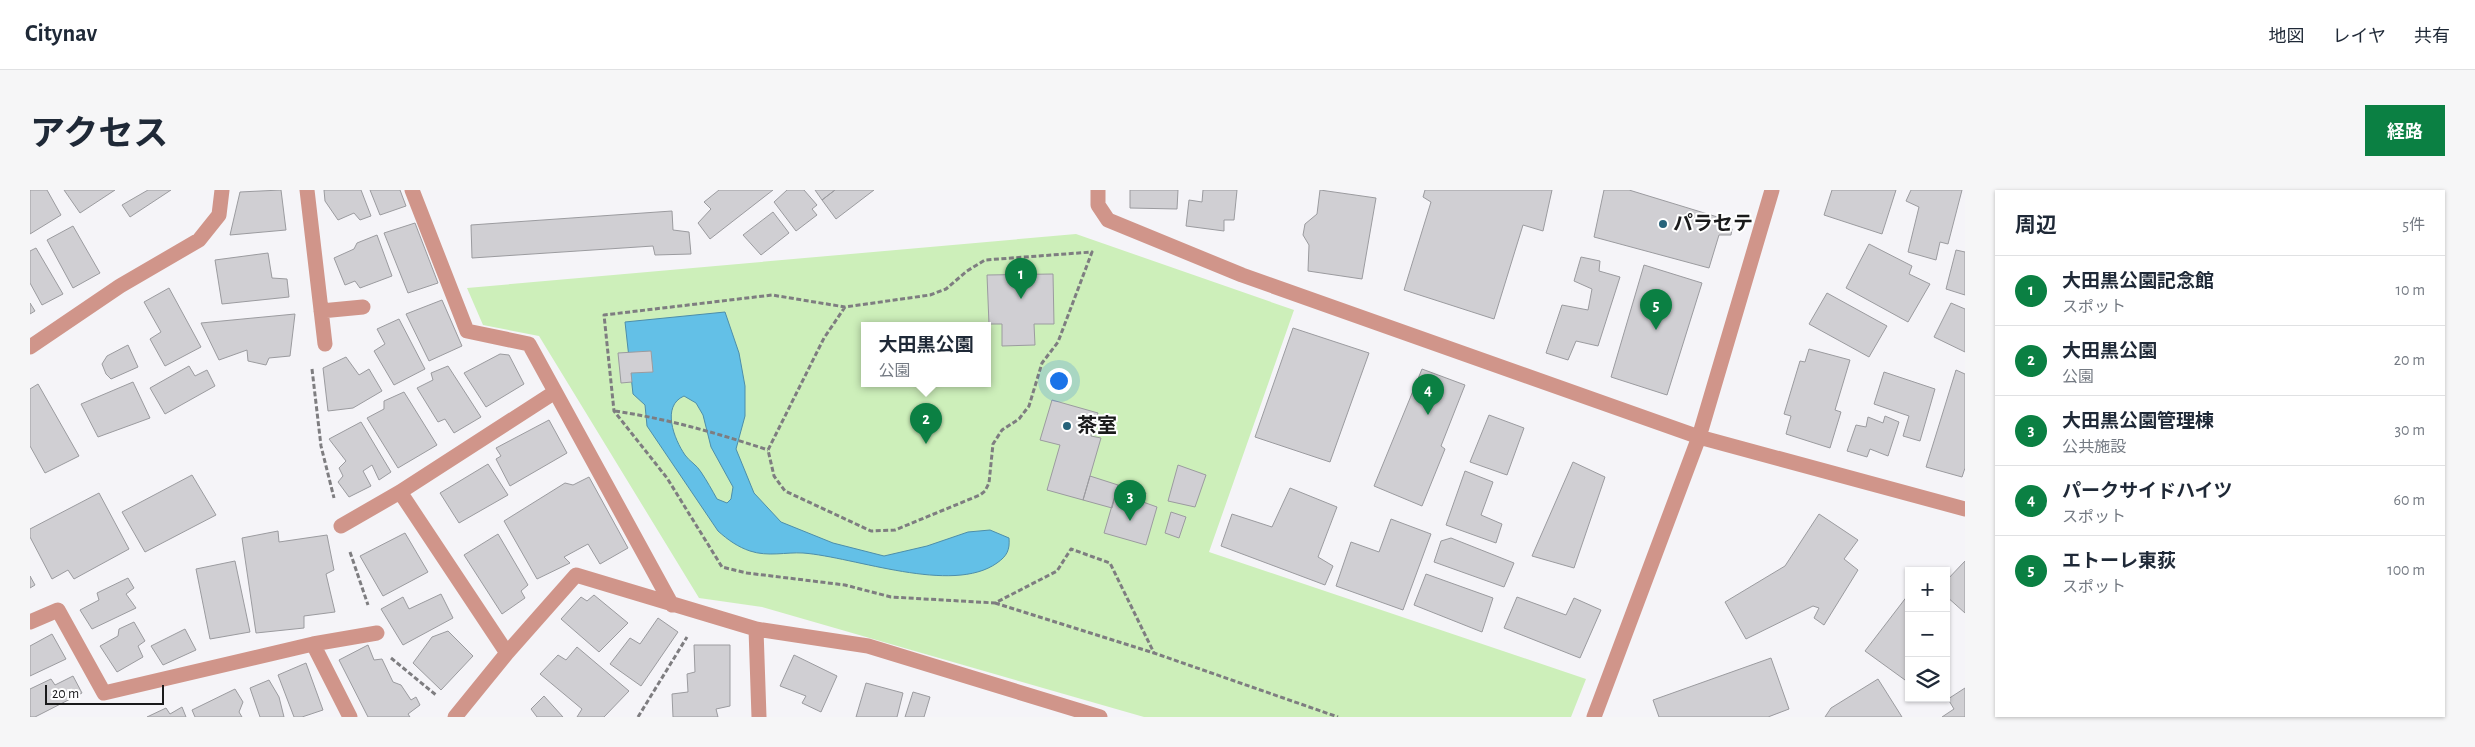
<!DOCTYPE html>
<html lang="ja">
<head>
<meta charset="utf-8">
<style>
  :root { --surface:#fff; --page:#f6f6f7; --text:#1f2937; --muted:#747a83; --line:#e0e1e3; --accent:#0b8043 }
  body { margin:0; font-family:"Alegreya Sans","Noto Sans JP",sans-serif; background:var(--page); color:var(--text) }
  .controls { position:absolute; right:15px; bottom:15px; display:grid; overflow:hidden; border-radius:0px; box-shadow:0 1px 4px #0004 }
  .controls button { width:45px; height:45px; display:grid; place-items:center; padding:0; border:0; border-bottom:1px solid var(--line); background:var(--surface); color:var(--text); font:25px sans-serif }
  .scale { position:absolute; left:15px; bottom:12px; width:119px; box-sizing:border-box; padding-left:5px; border:2px solid #1a1a1b; border-top:0; font-size:14px; line-height:18px; white-space:nowrap; color:#1a1a1b; -webkit-text-stroke:4px #fff; paint-order:stroke }
  .you { position:absolute; left:1028px; top:190px; width:18px; height:18px; margin:-12px; border:4px solid #fff; border-radius:50%; background:#1a73e8; box-shadow:0 0 0 8px #1a73e833 }
  .badge { display:grid; place-items:center; width:32px; height:32px; border-radius:50%; background:var(--accent); color:#fff; font-size:16px; font-weight:700 }
  .pin { position:absolute; translate:-50% -41px; filter:drop-shadow(0 1px 2px #0008) }
  .pin::after { content:''; position:absolute; top:26px; width:18px; height:15px; background:inherit; clip-path:polygon(0 0,100% 0,50% 100%) }
  .popup { position:absolute; left:831px; top:132px; width:130px; height:65px; box-sizing:border-box; display:grid; place-content:center; border-radius:0px; background:var(--surface); filter:drop-shadow(0 1px 4px #0005); font-size:16px; white-space:nowrap; color:var(--muted) }
  .popup b { font-size:19px; color:var(--text) }
  .popup::after { content:''; position:absolute; left:50%; top:100%; margin-left:-10px; border:10px solid transparent; border-top-color:var(--surface) }
  .list { margin:0; padding:0; list-style:none }
  h2 { display:flex; justify-content:space-between; align-items:center; height:65px; margin:0; padding:0 20px; font-size:21px }
  h2 small { font-size:16px; font-weight:400; color:var(--muted) }
  .list li { display:grid; grid-template-columns:32px 1fr auto; gap:15px; align-items:center; box-sizing:border-box; height:70px; padding:0 20px; border-top:1px solid var(--line) }
  .list b { display:block; font-size:19px; white-space:nowrap }
  .list p { margin:0; font-size:16px; white-space:nowrap; color:var(--muted) }
  .list em { font-size:16px; font-style:normal; color:var(--muted) }
  .icon { flex:none; width:28px; height:28px; fill:none; stroke:currentColor; stroke-width:2; stroke-linecap:round; stroke-linejoin:round }
  .map { position:relative; flex:none; width:1935px; height:527px; overflow:hidden; border-radius:0px }
  header { display:flex; align-items:center; gap:30px; box-sizing:border-box; height:70px; padding:0 25px; background:var(--surface); border-bottom:1px solid var(--line) }
  header strong { font-size:24px }
  nav { display:flex; gap:28px; margin-inline-start:auto; font-size:18px }
  .intro { display:flex; align-items:center; justify-content:space-between; box-sizing:border-box; height:120px; padding:0 30px }
  h1 { margin:0; font-size:35px }
  .button { padding:12px 22px; border-radius:0px; background:var(--accent); color:#fff; font-size:18px; font-weight:700 }
  main { display:flex; gap:30px; padding:0 30px }
  aside { flex:1; background:var(--surface); border-radius:0px; box-shadow:0 1px 4px #0004 }
  .map>svg:first-child { display:block }
</style>
</head>
<body>
<header>
<strong>Citynav</strong>
<nav><a>地図</a><a>レイヤ</a><a>共有</a></nav>
</header>
<div class="intro"><h1>アクセス</h1><a class="button">経路</a></div>
<main>
<div class="map">
<svg width="1935" height="527" viewBox="0 0 1935 527">
  <rect width="100%" height="100%" fill="#f5f4f8"/>
  <path fill="#cdefba" fill-rule="evenodd" d="M1046,44L1264,120L1179,362L1556,489L1541,527H1114L732,417L669,408L509,146L453,135L437,98ZM835,135H957V193H835Z"/>
  <path fill="#63c0e7" stroke="#4d8eaa" fill-rule="evenodd" d="M695,122L709,163L715,196V226L706,259L724,303L751,332L803,353L854,366L897,356L938,342L960,340L979,348C980,360 977,366 967,373C922,405 825,367 773,363C756,362 738,367 720,361C708,357 698,350 688,341L617,236L615,215L603,204L595,132ZM654,206L666,213L673,225L681,257L703,297L701,309L697,313L687,309C682,300 677,291 671,282C667,275 659,271 655,265C644,249 631,216 654,206Z"/>
  <path fill="#d0cfd3" stroke="#9b9b9f" d="M0,0H17L31,25L0,44Z
    M34,0H85L50,23Z
    M118,0H141L100,27L92,15Z
    M251,0L256,40L200,45L210,2Z
    M294,0H331L341,26L330,30L324,23L308,30L295,11Z
    M340,0H370L376,16L350,25Z
    M689,0H743L680,49L668,33L681,19L674,12Z
    M757,0H774L787,15L782,19L787,25L766,41L744,12Z
    M785,0H805L792,10Z
    M805,0H844L806,29L792,10Z
    M1100,0H1148L1147,19L1100,18Z
    M1173,0H1207L1204,30H1194V41L1156,36L1159,10L1172,12Z
    M1290,0L1346,8L1332,89L1278,81L1279,55L1273,45L1275,34L1287,24Z
    M1395,0H1522L1513,41L1493,35L1464,129L1374,100L1401,12L1393,7Z
    M1574,0H1599L1694,29L1702,39L1701,45H1689L1679,78L1564,47Z
    M1802,0H1866L1852,44L1794,25Z
    M1881,0H1932L1918,54L1910,52L1906,70L1878,62L1889,17L1876,11Z
    M642,21L643,40L659,42L661,64L625,65L623,56L442,68L441,35Z
    M743,22L759,43L731,65L713,45Z
    M385,33L408,93L378,103L354,43Z
    M43,36L70,83L43,98L17,50Z
    M347,45L362,86L330,98L325,91L315,95L304,68L324,59L327,53Z
    M1839,54L1882,76L1879,84L1900,94L1878,132L1816,98Z
    M6,58L33,104L12,115L0,93V61Z
    M1926,60L1935,62V105L1916,99Z
    M238,63L242,88L257,89L259,107L192,114L185,70Z
    M1551,67L1570,71L1569,81L1590,87L1568,156L1546,151L1538,170L1516,163L1532,115L1558,120L1562,99L1544,91Z
    M1614,75L1672,93L1637,205L1581,187Z
    M1023,84L1024,134H1004L1005,155L972,156V134H959L957,85Z
    M139,98L171,157L135,176L120,149L131,142L114,112Z
    M1797,103L1857,136L1839,167L1779,134Z
    M412,110L432,156L399,171L376,124Z
    M0,113L5,121L0,124Z
    M1921,113L1935,119V162L1904,147Z
    M265,124L260,166L239,168L236,175L218,171L217,160L189,170L171,133Z
    M369,129L395,179L364,195L344,161L355,154L347,139Z
    M1263,138L1339,163L1300,272L1225,247Z
    M98,155L108,177L81,189L76,184L72,174L77,166Z
    M1779,159L1820,170L1805,220L1811,222L1800,258L1756,244L1761,226L1754,224L1770,171L1775,172Z
    M621,161L623,182L601,183L602,192L591,193L588,163Z
    M470,164L479,165L494,194L456,217L434,183Z
    M316,167L329,185L339,179L352,201L323,218L298,221L293,178Z
    M159,176L165,186L177,180L185,196L135,224L120,198Z
    M418,176L451,227L424,243L415,229L408,232L387,198L403,190L401,183Z
    M1392,179L1435,195L1411,256L1415,259L1392,316L1344,296Z
    M1926,180L1935,184V278L1932,287L1896,277Z
    M1854,182L1905,199L1890,251L1873,246L1879,226L1844,214Z
    M103,192L120,228L68,247L51,214Z
    M8,194L49,266L15,283L0,256V199Z
    M374,202L407,255L368,278L337,228L354,219V211Z
    M1022,210L1068,223L1061,246L1071,248L1053,310L1017,300L1030,255L1010,250Z
    M1459,225L1494,238L1477,285L1440,272Z
    M1855,226L1869,232L1858,266L1840,259L1837,267L1817,261L1826,235L1836,237L1838,227L1853,233Z
    M519,230L537,263L480,296L466,269L471,266L466,258Z
    M331,232L361,282L349,290L342,275L333,281L341,296L319,307L308,292L313,286L309,278L316,271L299,249Z
    M1543,272L1575,287L1544,378L1502,366Z
    M458,274L478,305L429,333L410,303Z
    M1148,275L1176,285L1165,317L1138,311Z
    M1435,281L1463,292L1451,325L1472,334L1466,353L1416,335Z
    M162,285L186,325L115,362L92,322Z
    M1060,286L1088,295L1082,318L1053,310Z
    M559,287L598,358L570,374L558,354L534,367L540,373L507,389L474,331L535,293L543,295Z
    M1088,295L1116,303L1113,312L1127,317L1116,355L1074,343Z
    M1260,298L1307,317L1288,367L1303,376L1295,395L1191,356L1202,324L1242,337Z
    M69,303L99,359L44,389L38,380L22,389L0,347V339Z
    M1141,322L1156,327L1149,348L1135,343Z
    M1789,324L1828,350L1814,369L1828,380L1794,435L1784,428L1789,418L1783,416L1716,449L1695,412L1755,376Z
    M1361,329L1401,344L1373,420L1306,396L1321,352L1349,362Z
    M248,341L249,352L297,345L304,380L296,384L305,422L274,426V438L226,443L212,348Z
    M375,343L398,382L353,406L330,366Z
    M468,344L498,395L491,401L495,408L472,424L434,365Z
    M1421,348L1484,373L1474,397L1404,372L1411,351Z
    M205,371L220,442L180,449L166,379Z
    M1935,371V423L1916,406V391Z
    M1396,384L1463,408L1452,442L1384,415Z
    M0,386L5,395L0,398Z
    M98,388L104,398L96,404L106,418L62,439L50,420L69,410L67,403Z
    M411,404L423,428L373,455L351,419L373,407L379,419Z
    M564,405L598,433L569,462L531,429L551,407L557,411Z
    M1878,405L1879,485L1875,490L1835,461Z
    M1487,407L1536,425L1544,408L1571,420L1550,468L1474,438Z
    M628,428L648,442L611,496L580,474L600,448L610,454Z
    M104,432L115,451L108,456L113,467L87,482L70,456L88,446L89,439Z
    M155,439L166,460L133,475L121,456Z
    M418,441L443,466L411,500L383,473L402,447Z
    M22,444L36,469L0,486V456Z
    M338,455L344,470L352,469L363,492L371,495L381,510L386,507L390,515L378,524L380,527H338L309,470Z
    M664,455H700V516L686,519L688,527H643L642,504L658,502L657,484L665,482Z
    M547,457L599,501L574,527H547L552,519L510,484L528,465L536,470Z
    M764,465L807,486L791,522L772,513L776,506L750,496Z
    M1741,468L1759,519L1738,527H1629L1623,510Z
    M276,473L293,520L272,527H264L248,485Z
    M43,486L52,503L5,527H0V499L21,489L25,495Z
    M1848,489L1872,527H1795L1801,518Z
    M239,490L249,507L254,527H230L220,498Z
    M836,493L873,503L867,527H826Z
    M1935,498V527H1912L1924,519L1918,509Z
    M205,499L213,512L209,522L212,527H165L162,520Z
    M883,502L900,507L894,527H875Z
    M514,506L533,527H507L501,519Z
    M152,517L156,527H117L136,518L140,524Z"/>
  <g fill="none" stroke-linecap="round" stroke-linejoin="round">
    <path stroke="#7e7d80" stroke-width="3" stroke-dasharray="5 2.5" stroke-linecap="butt" d="M815,117L794,148L738,260L744,286L755,301L841,341L865,340L950,305L955,301L959,293L963,254L972,240L989,229L999,216L1012,173L1028,152L1062,62L955,70L937,81L916,99L900,105L815,117L742,105L574,125L584,221L637,288L692,377L717,383L815,395L861,407L965,413L1027,381L1041,359L1080,373L1124,463L1308,527
      M282,179L291,256L304,308
      M585,221C638,229 687,243 738,260
      M320,362L338,415
      M965,413L1124,463
      M361,468L406,505
      M608,527L657,447"/>
    <path stroke="#d0958a" stroke-width="15" d="M277,0L295,154
      M382,0L437,141L499,154L642,415
      M1068,0V15L1078,30L1212,85L1669,247L1935,319
      M291,121L333,117
      M0,157L90,96L169,50L189,25L192,0
      M370,302L477,463
      M311,336L370,302L525,202
      M0,432L28,420L74,503L283,454L347,443
      M726,439L729,527
      M283,454L320,527
      M425,527L477,463L546,385L726,439L838,456L1070,527
      M1564,527L1669,247L1742,0"/>
  </g>
  <g fill="#27637a" stroke="#fff" stroke-width="2">
    <circle cx="1633" cy="34" r="5"/>
    <circle cx="1037" cy="236" r="5"/>
  </g>
  <g text-anchor="middle" dominant-baseline="central" stroke-width="4" stroke-linejoin="round" paint-order="stroke">
    <g font-size="20" font-weight="bold" fill="#1a1a1b" stroke="#fff" text-anchor="start">
      <text x="1643" y="34">パラセテ</text>
      <text x="1047" y="236">茶室</text>
    </g>
  </g>
</svg>
<div class="controls">
<button>+</button>
<button>−</button>
<button><svg class="icon" aria-label="layers" viewBox="0 0 24 24"><path d="M12 4l9 5-9 5-9-5zM3 14l9 5 9-5"/></svg></button>
</div>
<div class="scale">20 m</div>
<div class="you"></div>
<div class="pin badge" style="left:991px;top:109px">1</div>
<div class="pin badge" style="left:896px;top:254px">2</div>
<div class="popup"><b>大田黒公園</b>公園</div>
<div class="pin badge" style="left:1100px;top:331px">3</div>
<div class="pin badge" style="left:1398px;top:225px">4</div>
<div class="pin badge" style="left:1626px;top:140px">5</div>
</div>
<aside>
<h2>周辺<small>5件</small></h2>
<ul class="list">
<li><span class="badge">1</span><div><b>大田黒公園記念館</b><p>スポット</p></div><em>10 m</em></li>
<li><span class="badge">2</span><div><b>大田黒公園</b><p>公園</p></div><em>20 m</em></li>
<li><span class="badge">3</span><div><b>大田黒公園管理棟</b><p>公共施設</p></div><em>30 m</em></li>
<li><span class="badge">4</span><div><b>パークサイドハイツ</b><p>スポット</p></div><em>60 m</em></li>
<li><span class="badge">5</span><div><b>エトーレ東荻</b><p>スポット</p></div><em>100 m</em></li>
</ul>
</aside>
</main>
</body>
</html>
